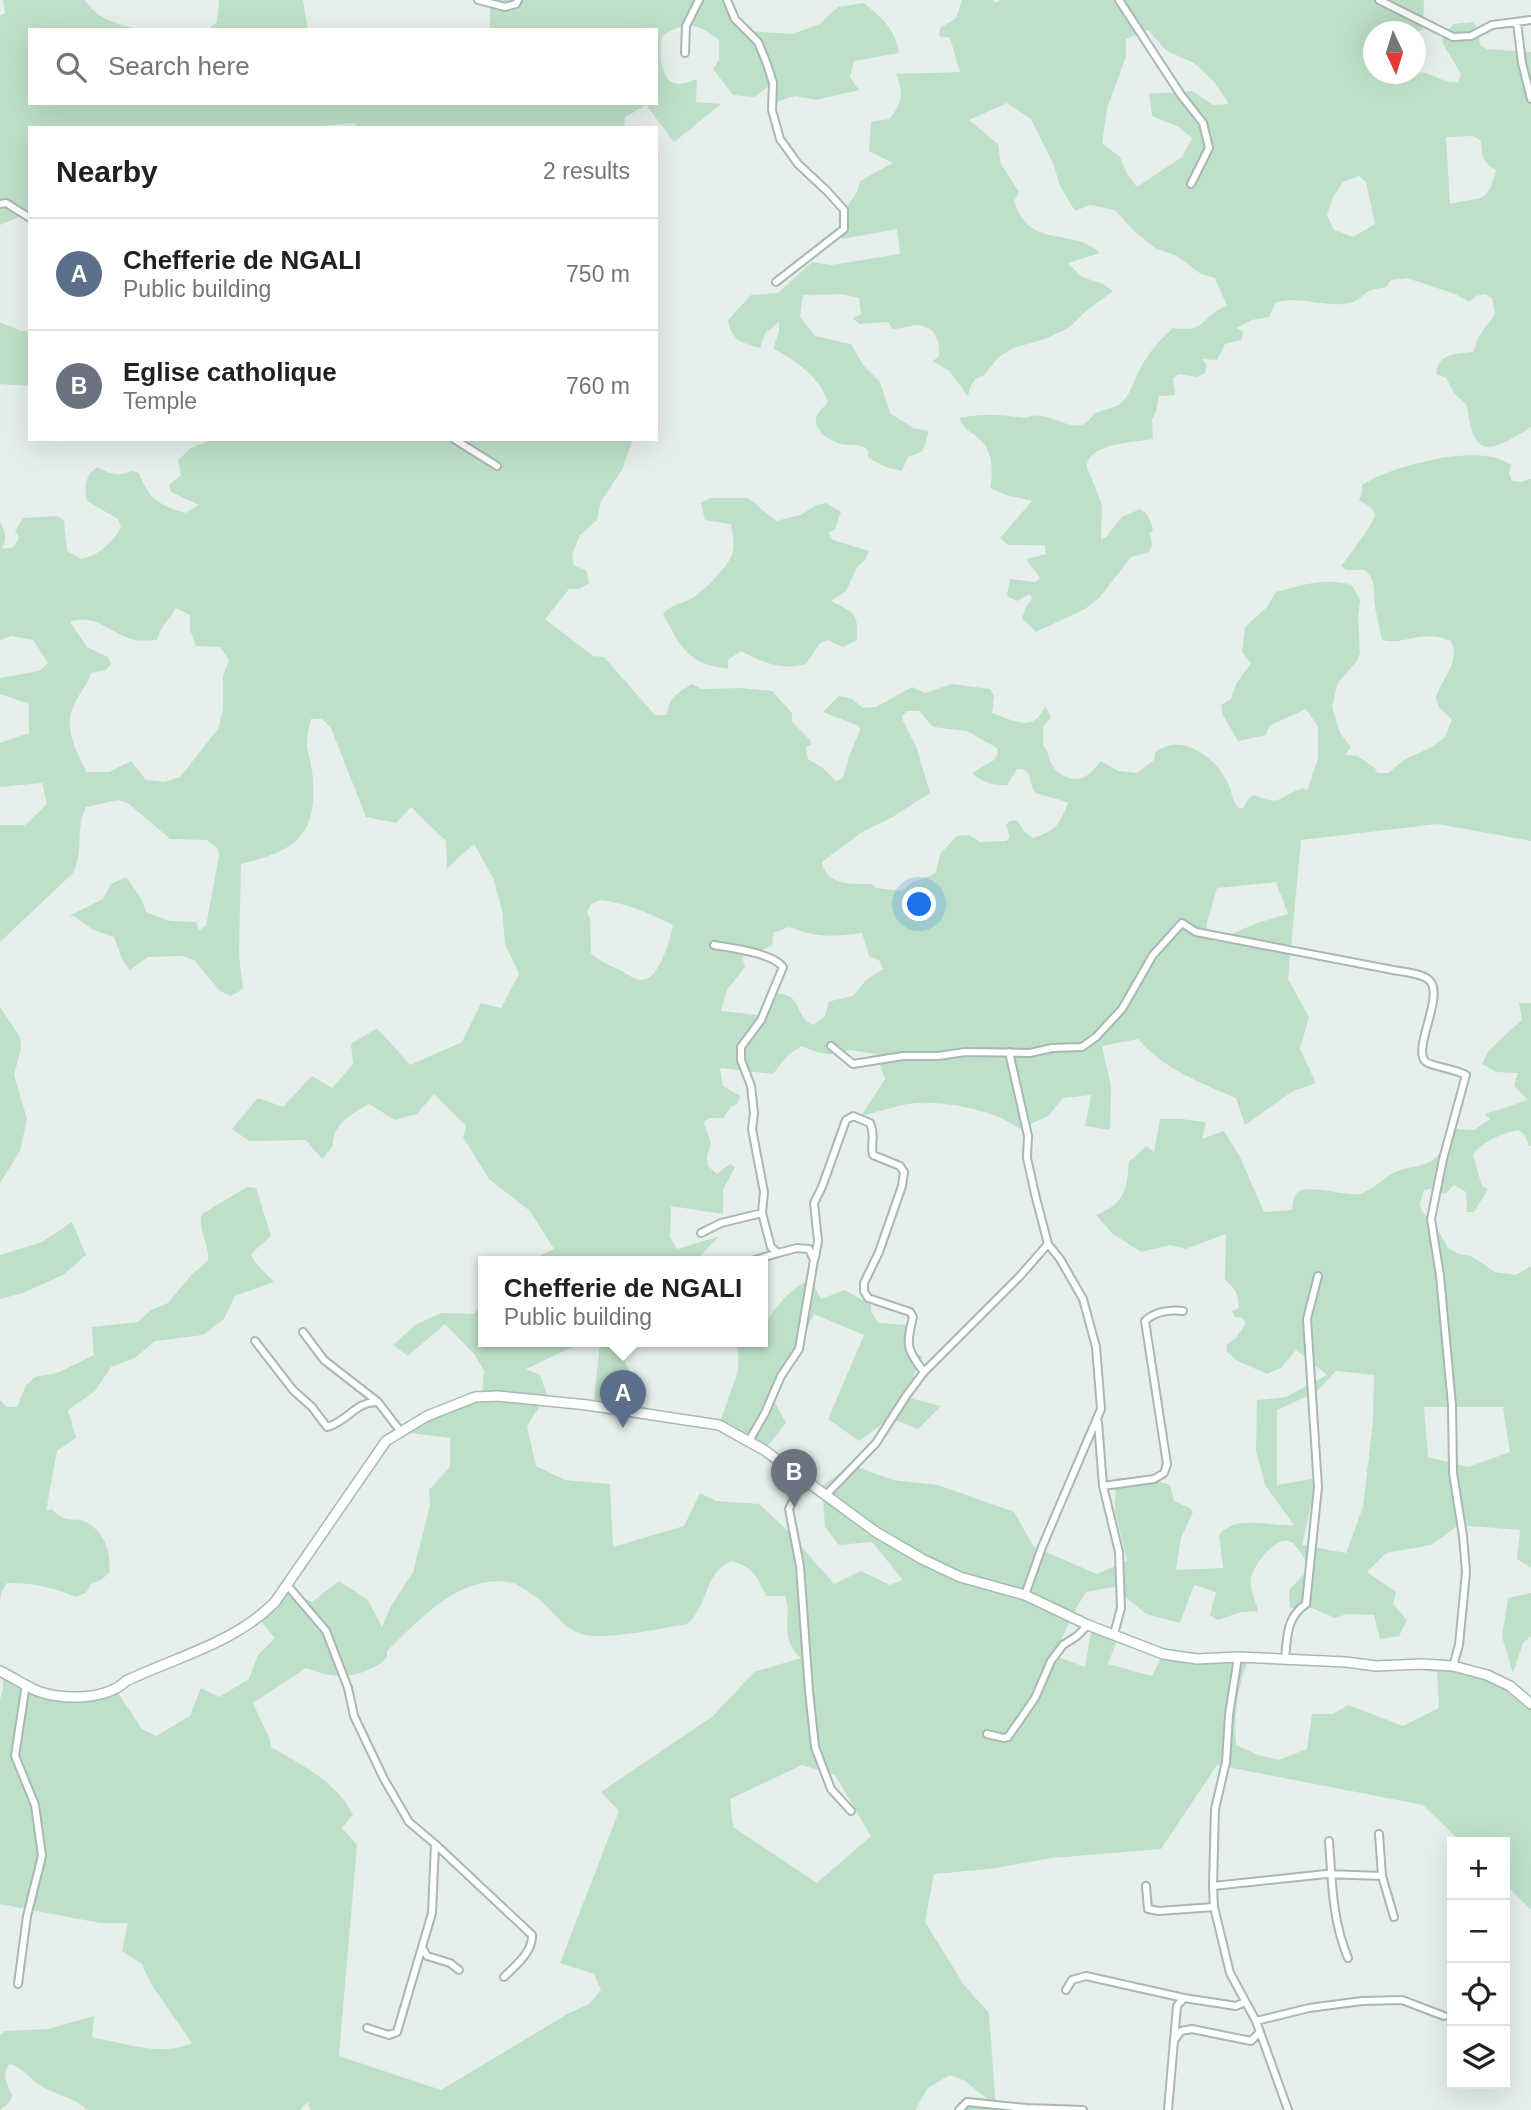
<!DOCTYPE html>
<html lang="en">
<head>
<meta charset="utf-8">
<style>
  :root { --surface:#fff; --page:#f2f2f2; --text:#202124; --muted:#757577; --line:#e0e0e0; --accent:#2563eb }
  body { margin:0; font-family:Helvetica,sans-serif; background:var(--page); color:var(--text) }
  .controls { position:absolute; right:21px; bottom:21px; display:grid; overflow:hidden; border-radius:0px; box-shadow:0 7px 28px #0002 }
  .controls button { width:63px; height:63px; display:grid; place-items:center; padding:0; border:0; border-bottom:2px solid var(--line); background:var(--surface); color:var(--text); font:35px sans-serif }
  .compass { position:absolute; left:1363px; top:21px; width:63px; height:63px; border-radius:50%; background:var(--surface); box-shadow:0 7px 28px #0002; rotate:176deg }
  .you { position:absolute; left:920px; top:905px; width:24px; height:24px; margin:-18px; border:5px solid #fff; border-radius:50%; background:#1a73e8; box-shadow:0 0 0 10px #1a73e833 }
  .badge { display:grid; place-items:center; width:46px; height:46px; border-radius:50%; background:var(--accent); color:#fff; font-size:23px; font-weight:700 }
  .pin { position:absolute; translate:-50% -58px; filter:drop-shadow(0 2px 4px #0008) }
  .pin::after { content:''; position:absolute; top:37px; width:24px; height:21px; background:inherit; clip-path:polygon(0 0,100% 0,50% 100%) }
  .popup { position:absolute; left:478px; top:1256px; width:290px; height:91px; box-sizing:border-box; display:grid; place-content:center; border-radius:0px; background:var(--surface); filter:drop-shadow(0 2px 5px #0005); font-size:23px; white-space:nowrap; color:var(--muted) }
  .popup b { font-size:26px; color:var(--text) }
  .popup::after { content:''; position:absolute; left:50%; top:100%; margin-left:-14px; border:14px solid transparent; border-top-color:var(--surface) }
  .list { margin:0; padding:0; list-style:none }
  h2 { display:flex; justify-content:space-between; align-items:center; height:91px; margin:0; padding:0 28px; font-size:30px }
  h2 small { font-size:23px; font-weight:400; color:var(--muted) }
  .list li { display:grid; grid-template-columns:46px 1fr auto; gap:21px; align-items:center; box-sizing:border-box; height:112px; padding:0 28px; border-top:2px solid var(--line) }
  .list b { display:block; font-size:26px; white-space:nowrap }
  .list p { margin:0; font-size:23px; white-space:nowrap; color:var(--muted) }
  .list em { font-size:23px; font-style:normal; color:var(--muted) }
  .icon { flex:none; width:38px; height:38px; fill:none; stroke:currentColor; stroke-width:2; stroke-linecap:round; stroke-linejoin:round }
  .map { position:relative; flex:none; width:1531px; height:2110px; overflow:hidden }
  .search { position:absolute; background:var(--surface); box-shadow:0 7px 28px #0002; left:28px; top:28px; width:630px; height:77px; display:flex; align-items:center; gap:18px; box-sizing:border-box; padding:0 24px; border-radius:0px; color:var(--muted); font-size:26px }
  .panel { position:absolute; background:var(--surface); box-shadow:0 7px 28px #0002; left:28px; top:126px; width:630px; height:315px; border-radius:0px }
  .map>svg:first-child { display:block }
</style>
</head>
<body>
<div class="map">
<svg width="1531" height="2110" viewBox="0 0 1531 2110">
  <rect width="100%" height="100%" fill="#e6efeb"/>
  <path fill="#bfe0c8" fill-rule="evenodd" d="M3,0H84C100,21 119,25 144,30H30V103H656V30H490V0H727L735,19L749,31L792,34L820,24L838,7L864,3C882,18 895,28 899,53L854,61L850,77L859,90L816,100L795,96L776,102L773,83L754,97L733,95L713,69L719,60V40C696,23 688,20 662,36C659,50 659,85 680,84C685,84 692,80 697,79L696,102L721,104L674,142L646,105L625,117L624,128H359L354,123L300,128H30V212L0,225V16L5,13Z
    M219,0H303L308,30H207L217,22Z
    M962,0H993L995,3L1001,0H1424L1423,29L1416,32H1374V74C1388,74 1413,70 1425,73C1437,76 1446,84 1458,82L1461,74L1443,44L1442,35L1454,24L1473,22L1478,29L1480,45L1487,49L1531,52V426L1528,429C1488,454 1473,458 1467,405L1454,393L1446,378L1436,374C1438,353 1455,354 1473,352L1479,336L1495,314L1492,298L1485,294L1476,296L1469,302L1455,294L1407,278L1391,280L1386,287C1381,288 1374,289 1369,291C1362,295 1359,301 1350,303C1324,308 1304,296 1276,302L1269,317L1252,320L1237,328L1244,332L1241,340L1225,344L1217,360L1202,359L1207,365L1205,373L1197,377L1179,374L1173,378L1175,395L1159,396L1156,412L1152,419L1153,439C1136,442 1087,443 1087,467L1102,505L1101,540L1106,537L1122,517L1140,509C1148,513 1151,521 1153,530L1149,534C1153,541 1152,545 1149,552L1131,557L1100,597L1085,609L1036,632L1022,618L1026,607L1032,599L1030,594L1017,601L1007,596L1010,579L1035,582L1040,578L1026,559L1046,554L1045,545C1032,546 1021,544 1008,545L1000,538L1032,501L1006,495L990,488C993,475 993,454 983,443C974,431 967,435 959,418C982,413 1003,415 1027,418C1046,408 1068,432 1084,424C1089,421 1092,416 1096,413C1104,409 1114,409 1121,403C1131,395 1135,376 1142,365C1150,351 1161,339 1173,328C1210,333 1200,315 1227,306L1215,278L1201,274L1177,256L1155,248L1133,230L1115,210L1090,205L1075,211L1060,186L1053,163L1031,119L1007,103L969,120L998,144L1001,164L1019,192L1014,201C1029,251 1071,226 1100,253L1068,263L1082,277L1103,284L1113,291L1085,312L1070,327L1045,339L1013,348L999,357L983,376C973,377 970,387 968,396L949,371L933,361L939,356C940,341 936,327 918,325C910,325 901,329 893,329L888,322L859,324L853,318L861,314L859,298L842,294L803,295L800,317L815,336L851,344L863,365L880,382L890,413L913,428L929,431L923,451L908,457L902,471L886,467L868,458V450C860,443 851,446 841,444C830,441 811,429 817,415C819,411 825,406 828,402C822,380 794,358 773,349L779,331V322L765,333L760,348C740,342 732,341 728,320L751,295L778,293L812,262L831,265L900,254L897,229L842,239L838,220L857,192L860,181L893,163L869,151L871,122L889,119C903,103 904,93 896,74L960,72L950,38L939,36L940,28L956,18ZM1148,30L1167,51L1194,63L1214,82L1226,99L1228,104L1213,105L1192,91L1149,94L1152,116L1179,127L1192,138L1182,157L1137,187L1127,174L1120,157L1102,143L1107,109L1126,56V39ZM1473,136L1481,141C1482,155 1482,163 1496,170C1487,206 1480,196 1450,204L1446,137ZM1359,176L1366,182L1375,224L1353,237L1334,230L1327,215L1332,199L1343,182Z
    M0,322L21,331H30V386L0,384Z
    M214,439H633L622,470L601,501L597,520L580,535L572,554L574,566L586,570L589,583L579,589H569L545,619L593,656L604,657L655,715H667C670,696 676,694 692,684L702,689L741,688L772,691L792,713V722L811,741V745L806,746L808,759L823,768L836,781L843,778L850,754L860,730L859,726L823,712L839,696L852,699L863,708L876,707L912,687L925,693L952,684L990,689L994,696L992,713C1011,719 1033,735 1045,706L1051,717L1043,727V746C1049,751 1047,754 1050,761C1056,776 1075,785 1089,774C1093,771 1097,765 1101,761L1118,771L1137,773L1154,760L1155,752C1168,744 1179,742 1192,748C1211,757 1222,769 1230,788C1233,797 1232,802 1239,808H1243L1250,797L1254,795C1283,807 1276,797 1303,788L1307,790L1318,759V726L1306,709L1269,726L1266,735L1238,741L1223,715L1221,705L1231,699L1236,684L1251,663L1242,652L1245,627L1267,607L1276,592C1301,585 1326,577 1352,585L1360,600L1358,618L1360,653L1357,661L1338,682L1332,707L1340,733L1351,747L1345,755L1357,756L1375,768L1377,773H1388L1404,760L1434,746L1445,737L1452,719L1439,707L1436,698C1441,678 1461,663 1451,641C1422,628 1404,646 1382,640C1380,629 1377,618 1375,607C1373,591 1377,582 1365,570H1346L1341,566C1346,560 1376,520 1375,515C1374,508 1364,503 1359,500L1362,493V485C1390,466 1482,441 1511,465L1509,473L1512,481L1521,482L1531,479V841L1437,824L1301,840L1288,979L1309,1017L1300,1049L1316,1083L1293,1091L1245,1125L1236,1098C1199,1082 1165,1070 1138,1039L1102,1046L1111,1086L1110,1130L1085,1126L1091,1095L1063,1098L1048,1116L1020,1129C996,1110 945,1101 915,1103C897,1105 878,1112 861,1116L885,1079L876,1054L849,1050C834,1058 816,1053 802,1046L789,1054L773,1074L720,1068L723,1086L740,1096L738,1103L731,1107L723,1118H709L704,1122L711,1143L707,1157L708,1166L717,1174L730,1164L735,1167L723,1190V1214L671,1206L670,1237L677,1249L720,1236L693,1262H527L554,1249L530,1211L489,1179L463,1137L466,1126L434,1094L417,1114L395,1120L369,1104C353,1113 332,1124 333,1146L322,1159L306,1140L249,1141L232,1129L258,1098L283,1107L312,1076L332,1088L353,1064L351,1044L377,1028L410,1065L462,1042L481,1003L501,1008L519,974L505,944L502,910L493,878L474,844L447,868L446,841L411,807L396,823L366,817L331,728L322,719H311C309,728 306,738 307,746C309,757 312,768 313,779C317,838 293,851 241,864L239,955L243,989L231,996L220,991L194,960L182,956L148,957L130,970L123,961L114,937L93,930L74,916H69L103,899L111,884L126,877L141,898L146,912L170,921L196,922L199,930L206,926L219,856L218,849L207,840L170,839L128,803L118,800L86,807C75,828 84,853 73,873L0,942V825H25L47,804L42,783L0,787V743L29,733V704L0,694V678L39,671L48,663L33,640L11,636L0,640V521C5,532 8,538 2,548C12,549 16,547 19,537L15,531L23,518L58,516L64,521L67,551L81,559C98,556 114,542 121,527L118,519L87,501C84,488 85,475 97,467C109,473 118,478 131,471L139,473C148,498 160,506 185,513L199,505L171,492L169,485L181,475L178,460L191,448ZM176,608L190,615V630L196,646L220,647L229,660L223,676V709L218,729L180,777L164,782L146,780L131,761L109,772H86C76,749 62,727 75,703C80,692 88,684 91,673L106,670L111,664L108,657L87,647L70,622C93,613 108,630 128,638C137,642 148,640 157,640C159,629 170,618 176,608ZM907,711H919L933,727L967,731L997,748L998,754L994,760L972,773C983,783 992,785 1007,785L1017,769C1035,769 1027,784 1036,793C1039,795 1061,799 1068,803C1059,826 1056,830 1033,838L1024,831L1017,820L1010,821L1006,825L1010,837L1006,841L980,842L969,835L957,836L940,854L936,872L930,876L911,883L902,891L876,888L872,884C853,884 826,886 822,862L862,832L891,818L930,793L916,746L903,721L902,716ZM1276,882L1288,914L1257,923L1214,942L1206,926L1217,888ZM600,900C626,903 649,913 673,925C670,939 659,982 640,980C633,979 626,973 620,970C609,965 599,961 591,953L590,919L587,912L591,904ZM789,927C818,938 832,937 862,933L869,956L880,961L882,968H885L866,980L853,996L831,1001L828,1003L825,1016L813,1025C793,1016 805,996 776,993L766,1016L721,1011L727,990L745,967L742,957L772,946L773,933Z
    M710,498H748L776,521L801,515L816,505L826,503L841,512L835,529L828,533L833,540L869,551L865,560L857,567L846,591L831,601C855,614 858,611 857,640L843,647L828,640L820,643L806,664C781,671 762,662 741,651L728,660V669C720,667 709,666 701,662C683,655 671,629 663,614C671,604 682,604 692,598C704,592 725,569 731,557C736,547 733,535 731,524L705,520L701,503Z
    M1519,1003H1531V1146H1529L1524,1134L1518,1130C1504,1133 1480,1142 1473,1155L1482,1186L1488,1189L1474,1212H1467L1466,1192L1454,1185L1445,1194L1432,1189L1424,1190L1420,1204L1421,1210L1435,1225L1448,1248L1459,1254L1471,1256L1495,1272L1516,1275L1531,1266V1568L1517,1559L1520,1530L1459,1525L1431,1545L1386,1553L1367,1572L1396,1592L1393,1604L1407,1620L1399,1636L1380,1639L1374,1615L1347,1614L1335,1618L1312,1608H1290L1289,1590L1310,1568C1305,1561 1300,1550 1294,1544C1279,1530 1254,1564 1251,1578C1249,1587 1256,1601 1258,1611L1241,1612L1218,1620L1210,1615L1216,1592L1194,1585L1180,1623L1146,1614L1114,1587L1086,1592L1071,1617L1055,1656L1085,1667L1093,1621L1103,1625L1114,1634L1120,1632L1108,1664L1152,1676L1163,1654L1241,1658L1247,1662C1237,1690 1234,1715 1236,1745L1258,1755L1278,1760L1307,1749L1312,1714H1333L1348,1705L1403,1726L1439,1708L1437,1672L1376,1666L1422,1664L1487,1675L1531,1704V1910L1505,1884V1842H1461L1423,1805L1217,1765L1161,1849L1052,1858L989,1869L934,1874L925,1922L964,1985L989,2013L996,2110H959L967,2102H991L965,2081L950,2075L928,2088L915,2110H310L308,2102L300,2110H87C73,2096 53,2095 37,2083C27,2076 21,2066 9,2064C1,2075 8,2085 12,2096L9,2103L0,2110V2035L5,2031L48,2029L94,2016L92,2037C122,2043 162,2057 192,2043L151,1984L142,1964L122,1951L128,1923H100L0,1904V1700L3,1688V1673L41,1692L77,1697L116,1690L142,1729L156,1736L190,1716L201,1688L219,1697L249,1679L258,1655L275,1638L259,1619L288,1586L300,1596L312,1602L339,1581L368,1600L382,1627L391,1606L413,1572L430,1506L429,1490L450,1467V1438L401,1432L427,1416L494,1395L482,1392L484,1371L475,1355L445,1324L408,1356L393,1345L415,1325L441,1313L474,1314L483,1304V1342H583L526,1369L540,1375L547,1395L527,1426L536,1466L565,1480L610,1484L613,1547L684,1526L700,1493L716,1501L759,1504L788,1531L834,1584L861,1571L890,1585L903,1580L872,1542L839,1545L825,1527L822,1486L851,1465L893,1480L938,1485L1014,1512L1034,1547L1097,1574L1127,1561L1115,1511L1116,1478L1147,1477L1170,1485L1174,1501L1190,1508L1193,1512L1181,1538L1176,1570L1223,1568L1219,1535C1238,1513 1268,1527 1294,1525L1265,1485L1256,1451L1257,1400L1286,1397L1327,1375L1296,1350L1281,1368L1267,1374L1238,1361L1227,1352L1226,1345L1236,1338L1246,1323L1242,1318L1235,1317L1232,1311L1239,1308C1238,1294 1236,1289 1225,1280L1226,1234L1186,1249L1170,1245L1141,1252L1113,1234L1096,1215C1125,1203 1126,1192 1129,1162L1146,1146L1154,1152L1160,1119H1181L1206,1122L1202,1139L1224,1131L1240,1157L1264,1212L1292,1210C1293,1205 1293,1198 1296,1194C1304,1182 1346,1197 1360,1194C1373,1190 1384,1177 1397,1171C1408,1167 1423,1167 1433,1160C1444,1152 1445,1139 1454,1129L1474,1130L1490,1119L1485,1114L1528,1100L1514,1086L1518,1073L1496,1072L1482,1064L1489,1050L1522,1020ZM1336,1371L1374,1375L1373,1421L1363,1507L1346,1553L1302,1545L1317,1478L1277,1485V1410L1316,1392ZM1424,1407H1503L1510,1452L1468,1467L1428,1457ZM732,1561C755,1569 756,1575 766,1596H785C793,1618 778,1639 801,1658L754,1672L713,1716L601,1792L619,1811L560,1963L594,1974L601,1990L589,2004L569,2013L441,2090L339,2056L357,1845L342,1828L353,1815C337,1782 302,1765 271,1747L270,1740L253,1703L306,1668C334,1680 363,1679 387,1658V1651C419,1620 459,1575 508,1582C518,1583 528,1592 536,1597C553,1609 561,1627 581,1634C602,1641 663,1628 687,1624C708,1608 704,1571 732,1561ZM802,1765L835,1775L871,1836L817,1883L733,1827L730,1799Z
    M0,1007L20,1037L21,1048L14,1075L27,1119L20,1151L0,1183Z
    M247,1187L256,1188L271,1236L251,1254L255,1262L274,1282L235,1296L224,1319L203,1335L155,1341L135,1358L111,1367L95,1391L68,1410L76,1438L57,1451L46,1511L52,1509C67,1526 73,1515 88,1523C105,1533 112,1555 109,1573L101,1580L91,1584L86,1593L76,1597C52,1587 33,1583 7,1583L1,1592L0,1601V1400L6,1407H17L26,1385L35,1377L57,1373L94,1355L92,1327L138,1322L151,1310L168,1303L192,1274L208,1261C210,1244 197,1230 202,1214Z
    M72,1222L86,1255L63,1275L23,1293L0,1299V1255L42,1242Z
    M805,1282L814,1285L821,1299L845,1290L871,1305V1312L879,1323L907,1325L910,1331L911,1350L923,1357L918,1363L908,1395L914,1399L941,1406L918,1429L890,1418L859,1441L828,1419L864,1335L814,1314L773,1399L786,1423L764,1450L719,1425L738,1371V1346L745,1342H763C763,1317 784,1295 805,1282Z
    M600,1342H616L632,1377L630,1404L594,1400Z
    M1531,1593V1636L1523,1643L1513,1673L1502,1637L1508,1598Z"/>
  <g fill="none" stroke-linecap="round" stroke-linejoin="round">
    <g stroke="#a8b8b2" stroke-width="10">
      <path id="street" d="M478,0L505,7L516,4L518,0
        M727,0L735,19L758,42L767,64L773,83L772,110L780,139L798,164L827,191L844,210V229L776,282
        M1119,0L1181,95L1203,123L1209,148L1191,184
        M1379,0L1453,37L1471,36L1492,25L1531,20
        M1517,22L1522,63L1531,99
        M685,53L686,26L699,0
        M0,204L6,203L30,218
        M454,439L497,466
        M714,945C732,948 772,953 783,967L761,1020L741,1047V1060L751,1086L754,1113L752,1129L764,1192L762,1213L771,1247L778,1253L797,1248L809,1249L814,1260L799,1349L781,1376L765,1413L749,1441
        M831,1046L853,1064L903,1056H938L965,1052L1030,1053L1052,1048L1082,1047L1096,1037L1122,1009L1153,955L1182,923L1196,932L1393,970C1403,972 1423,973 1430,981C1444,997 1413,1047 1425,1061C1429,1066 1456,1069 1466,1075L1443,1159L1431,1219L1440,1276L1452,1405L1453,1473L1463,1536L1466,1572L1459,1645L1453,1666
        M1009,1052L1028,1136L1027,1158L1035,1194L1048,1244L1060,1259L1083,1299L1096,1347L1101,1409L1042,1547L1025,1595
        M701,1233L721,1223L762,1213
        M815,1258L818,1241L814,1203L822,1187L846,1120L853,1116L870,1123C876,1137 870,1143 873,1155L900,1166L904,1172L902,1186L879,1252L864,1283V1291L868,1298L910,1312L913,1317C906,1345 906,1349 924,1372
        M749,1262L778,1253
        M303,1332L324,1360L378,1402L401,1432
        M255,1341L293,1390L312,1407L327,1427C349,1421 354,1402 378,1402
        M1098,1422L1103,1486L1119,1552L1121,1608L1114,1634
        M812,1483L798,1491L789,1509L800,1566L809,1691L815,1747L831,1789L851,1811
        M1103,1486L1154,1479L1164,1473L1167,1464L1145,1321C1154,1312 1170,1309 1183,1311
        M826,1495L876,1443L906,1396L924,1372L1020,1276L1048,1244
        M288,1586L326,1631L348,1688L354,1716L384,1779L409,1822L435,1844L532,1935C533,1952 515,1966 504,1977
        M1238,1657L1229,1715L1226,1762L1215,1809L1213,1886L1214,1907L1230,1973L1256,2021L1288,2110
        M1285,1660C1287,1638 1286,1617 1306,1604L1318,1487L1307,1319L1318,1276
        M987,1734L1004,1738L1008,1737L1035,1698L1051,1661L1063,1645L1077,1636L1088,1625
        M1379,1834L1382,1876L1394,1917
        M1329,1841C1332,1881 1332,1920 1348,1958
        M1146,1886L1148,1909L1159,1911L1214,1907
        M1213,1886L1326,1874L1382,1876
        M423,1949L427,1956L450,1963L459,1970
        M18,1984L27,1916L42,1856L35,1805L15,1756L26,1684
        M1066,1990L1072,1980L1086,1976L1184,1998L1236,2006L1245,2002
        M1256,2021L1309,2008L1362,2001L1402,2000L1444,2016
        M367,2028L389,2035L397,2032L432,1913L435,1844
        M1176,2038L1181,2031L1192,2029L1251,2041L1259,2033
        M959,2110L967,2102L1026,2108L1083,2110
        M1168,2110L1177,2006L1184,1998"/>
    </g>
    <g stroke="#a4bbb3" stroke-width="12">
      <path id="secondary" d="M0,1671C13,1677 26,1687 40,1692C66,1700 106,1700 126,1681C176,1657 235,1643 275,1602L386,1441L427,1416L475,1397L498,1396L587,1405L719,1425L764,1450L876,1532L922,1559L960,1577L1025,1595L1088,1625L1163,1654L1197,1659L1238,1657L1346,1662L1376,1666L1422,1664L1453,1666L1487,1675L1510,1686L1531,1704"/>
    </g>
    <use href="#street" stroke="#fff" stroke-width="6"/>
    <use href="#secondary" stroke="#fff" stroke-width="9"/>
  </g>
</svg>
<div class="controls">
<button>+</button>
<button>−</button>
<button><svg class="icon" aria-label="locate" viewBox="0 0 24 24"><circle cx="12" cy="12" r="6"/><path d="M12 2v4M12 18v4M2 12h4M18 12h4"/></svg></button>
<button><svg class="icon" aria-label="layers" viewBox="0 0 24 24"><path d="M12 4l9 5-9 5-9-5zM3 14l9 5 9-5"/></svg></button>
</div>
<svg class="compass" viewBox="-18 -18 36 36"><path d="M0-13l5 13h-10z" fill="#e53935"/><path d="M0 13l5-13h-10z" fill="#757577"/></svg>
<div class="you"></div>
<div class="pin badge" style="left:623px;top:1428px;background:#5c6f8a">A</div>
<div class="popup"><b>Chefferie de NGALI</b>Public building</div>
<div class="pin badge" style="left:794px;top:1507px;background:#6b7280">B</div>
<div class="search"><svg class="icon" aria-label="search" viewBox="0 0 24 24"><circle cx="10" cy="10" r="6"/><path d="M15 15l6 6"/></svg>Search here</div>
<section class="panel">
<h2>Nearby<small>2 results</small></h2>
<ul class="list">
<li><span class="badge" style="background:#5c6f8a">A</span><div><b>Chefferie de NGALI</b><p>Public building</p></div><em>750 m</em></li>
<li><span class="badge" style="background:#6b7280">B</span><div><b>Eglise catholique</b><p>Temple</p></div><em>760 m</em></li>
</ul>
</section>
</div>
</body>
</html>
